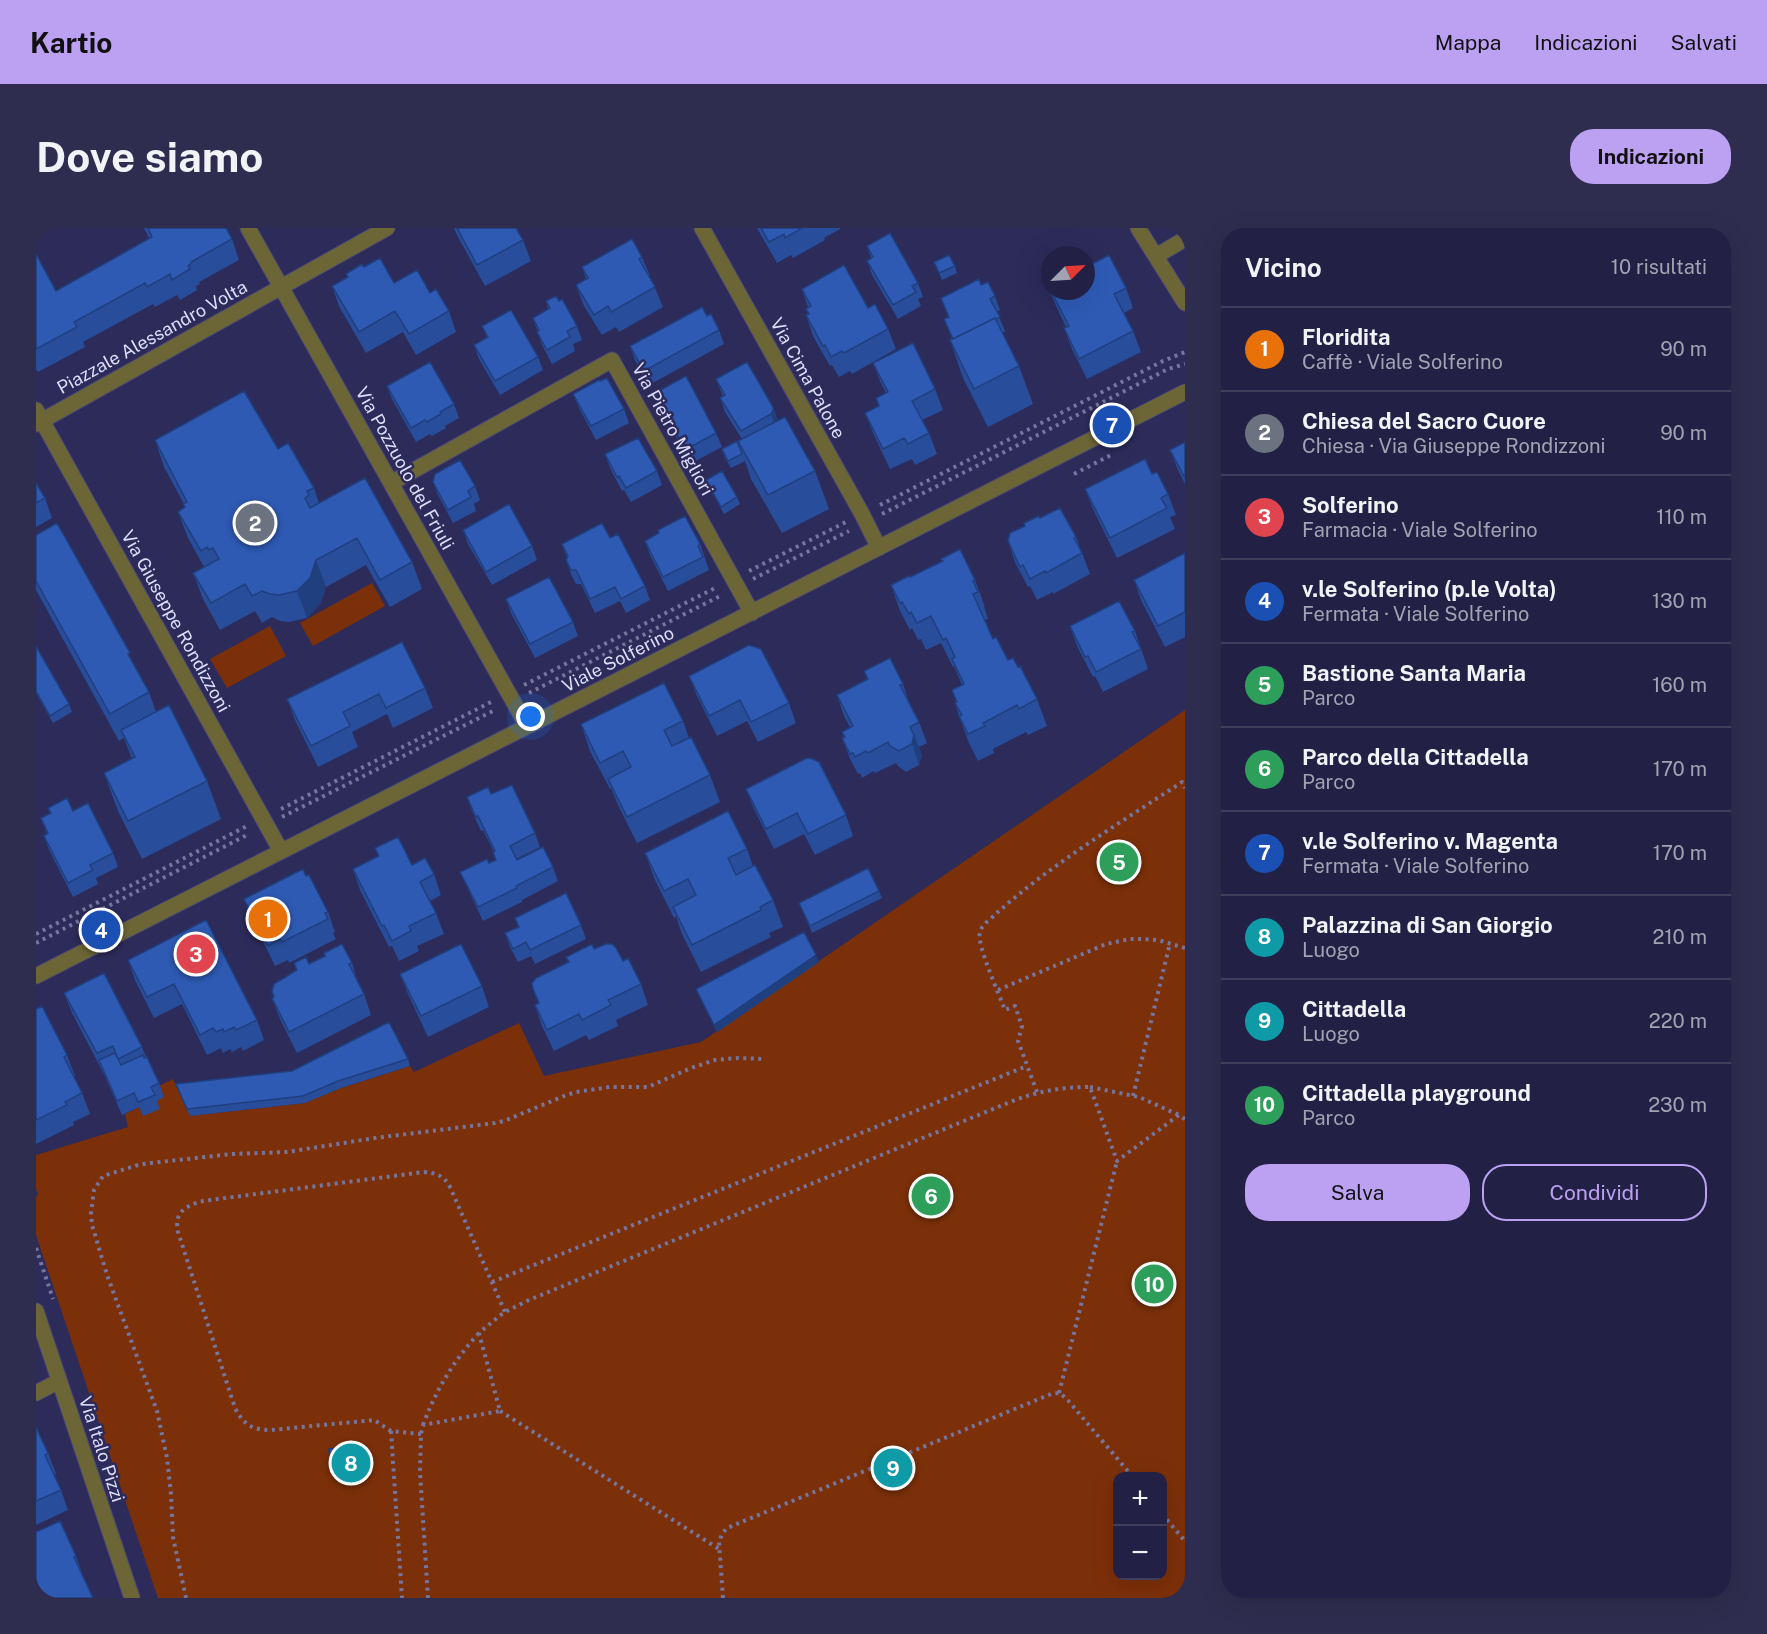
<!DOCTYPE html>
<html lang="it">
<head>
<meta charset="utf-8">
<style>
  :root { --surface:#222044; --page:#2e2d4f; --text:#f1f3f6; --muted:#a2a3b2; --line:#3f3e5d; --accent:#bca0f2 }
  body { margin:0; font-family:"Public Sans",sans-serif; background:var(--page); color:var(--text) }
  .controls { position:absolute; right:18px; bottom:18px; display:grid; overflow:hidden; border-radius:12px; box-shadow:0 6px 24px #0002 }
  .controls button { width:54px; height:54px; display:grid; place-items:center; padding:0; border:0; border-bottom:2px solid var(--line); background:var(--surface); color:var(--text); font:30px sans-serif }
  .compass { position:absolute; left:1005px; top:18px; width:54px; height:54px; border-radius:50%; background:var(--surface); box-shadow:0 6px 24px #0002; rotate:66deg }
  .you { position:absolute; left:495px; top:489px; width:21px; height:21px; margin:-15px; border:4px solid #fff; border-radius:50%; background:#1a73e8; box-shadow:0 0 0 9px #1a73e833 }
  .badge { display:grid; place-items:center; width:39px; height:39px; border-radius:50%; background:var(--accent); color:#fff; font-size:20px; font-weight:700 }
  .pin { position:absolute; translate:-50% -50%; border:3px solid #fff; box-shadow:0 2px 6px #0006 }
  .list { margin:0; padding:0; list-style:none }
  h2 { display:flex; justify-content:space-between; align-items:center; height:78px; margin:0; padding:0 24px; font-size:26px }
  h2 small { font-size:20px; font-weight:400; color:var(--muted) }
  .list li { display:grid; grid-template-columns:39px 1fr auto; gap:18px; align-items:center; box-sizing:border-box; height:84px; padding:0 24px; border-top:2px solid var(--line) }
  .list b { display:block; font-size:22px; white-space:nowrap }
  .list p { margin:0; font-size:20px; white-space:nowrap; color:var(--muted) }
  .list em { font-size:20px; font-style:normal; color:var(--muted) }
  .actions { display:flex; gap:12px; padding:18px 24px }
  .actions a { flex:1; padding:14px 0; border:2px solid var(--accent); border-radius:24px; text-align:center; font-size:21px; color:var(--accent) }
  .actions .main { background:var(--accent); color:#111 }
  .map { position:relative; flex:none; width:1149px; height:1370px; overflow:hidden; border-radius:24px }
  header { display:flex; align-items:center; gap:36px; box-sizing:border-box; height:84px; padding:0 30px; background:var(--accent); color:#111 }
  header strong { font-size:28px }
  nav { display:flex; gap:33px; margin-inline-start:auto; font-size:21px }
  .intro { display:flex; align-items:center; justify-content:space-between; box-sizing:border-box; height:144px; padding:0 36px }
  h1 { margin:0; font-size:42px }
  .button { padding:15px 27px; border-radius:24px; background:var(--accent); color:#111; font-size:21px; font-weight:700 }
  main { display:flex; gap:36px; padding:0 36px }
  aside { flex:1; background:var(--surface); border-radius:24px; box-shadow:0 6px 24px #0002 }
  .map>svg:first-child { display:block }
</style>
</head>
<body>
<header>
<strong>Kartio</strong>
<nav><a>Mappa</a><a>Indicazioni</a><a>Salvati</a></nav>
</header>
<div class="intro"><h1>Dove siamo</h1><a class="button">Indicazioni</a></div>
<main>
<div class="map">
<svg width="1149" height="1370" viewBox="0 0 1149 1370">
  <rect width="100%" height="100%" fill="#2d2b5a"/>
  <path fill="#7c3009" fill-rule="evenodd" d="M336,355L349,378L277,418L264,395Z
    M234,398L250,428L191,460L174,431Z
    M1149,482V1370H122L0,1007V969L2,967L0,960V927L92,899L89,886L103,879L107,888L120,873L123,858L137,851L154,888L269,875L305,860L374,838L378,844L483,795L508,848L665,814ZM1082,1248H1126V1348H1082Z"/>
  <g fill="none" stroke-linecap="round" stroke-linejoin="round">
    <g stroke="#494874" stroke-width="17">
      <path id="minor" d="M212,0L491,498
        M666,0L826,286L843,320
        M1102,0L1149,75
        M1120,28L1149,11
        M0,182L245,623
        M0,196L351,0
        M355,255L576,132L716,385
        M0,748L1149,164
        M0,1083L96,1370
        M0,1165L23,1153"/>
    </g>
    <path stroke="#75759d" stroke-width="4" stroke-dasharray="3 4.5" stroke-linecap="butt" d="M1038,246L1077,226
      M844,277L1127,133L1149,124
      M846,286L1132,141L1149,136
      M713,343L810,294
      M717,351L813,303
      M488,457L679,360
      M493,465L684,368
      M245,581L457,473
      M246,589L459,482
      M0,706L211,598
      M0,715L213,606
      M962,762L1070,716L1094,711H1107L1122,712L1149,720
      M1054,859L1103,869L1143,887
      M1001,864L982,813L986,798L979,778L969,782C964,768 940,716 944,704C946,696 956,690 962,684C1017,635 1084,595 1146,554L1149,560
      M1097,868L1134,715
      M0,1020L17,1071
      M456,1054L991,838
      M1023,1165L1081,933
      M464,1183L683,1321
      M387,1197C400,1162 418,1132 443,1105
      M355,1203L366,1370
      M385,1206L355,1203L338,1192L235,1202C216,1202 208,1197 199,1180L142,1004C138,984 149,978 167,973L388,944C401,945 408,948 414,959L469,1084
      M1126,1286L1149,1313
      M150,1370L137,1309L135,1266L131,1230L121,1183L71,1047L56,997L55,985L58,962L67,948L102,937L115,935L196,926L251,924L339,910L459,895L468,893L528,868L540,864L574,859H612L655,840L679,832L702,830L728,831
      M392,1370L384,1244L385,1206L387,1197L464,1183L443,1105L467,1085L493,1072L979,872C1004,863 1027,859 1054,859L1081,933L1143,887L1149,891
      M687,1370L683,1314L686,1306L691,1300L1015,1166L1023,1165L1030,1170L1096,1248"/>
    <use href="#minor" stroke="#6c6636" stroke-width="15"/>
  </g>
  <path fill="#284d9b" d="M108,0H190L196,11L203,32L163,54L164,56L160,58L161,62L144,72L141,67L119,79L117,76L47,114L49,119L2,144L0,141V26L20,63L113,10Z
    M418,0H480L487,12L495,33L449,58L421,7Z
    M721,0H804V1L788,10L789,12L757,30L755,27L741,35Z
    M831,18L882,55L887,69L882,71L885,78L862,91L836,47L831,33L835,30Z
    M606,29L627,79L583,104L580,99L566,107L548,78L540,57L550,51L546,39Z
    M898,34L919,38L921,45L906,52Z
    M328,39L358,55L394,65L413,83L420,104L380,127L367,104L330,125L303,78L296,58L311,49L310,46Z
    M945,57L959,68L964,82L961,84L969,103L966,105L983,138L997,176L952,199L927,150L914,112L916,111L908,91L912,89L905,70Z
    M1090,60L1097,80L1088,85L1097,103L1105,124L1051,151L1036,121L1028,100L1030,99L1020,78L1014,63H1050Z
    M766,61L832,80L852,101L860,121L816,146L814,143L803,149L796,137L794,138L777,108L770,87L772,86L770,81L772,79Z
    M510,73H523L541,98L546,112L537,116L539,123L516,136L506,117L497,90L512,81Z
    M671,88L683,102L688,116L613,157L599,132L594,118Z
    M446,98L502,129L507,142L464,167L443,131L438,117L451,110Z
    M837,135L899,161L907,182L886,192L893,205L901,226L879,237L876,231L854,241L837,205L829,185L843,178L840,170L850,165L845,155Z
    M680,151L737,179L742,193L779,243L793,281L746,305L715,251L709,233L695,240L688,228L686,221L706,211L689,184L684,170L687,168Z
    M351,158L418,176L423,190L409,198L410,200L396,208L394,206L380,214L356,171Z
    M619,165L680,205L686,219L654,236L624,179Z
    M537,166L588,181L593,195L560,212L543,180Z
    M119,212L242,221L278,260L283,275L376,334L386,361L354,379L330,337L290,359L284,376L271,390L253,394L244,393L236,389L226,395L219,383L184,402L167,371L157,345L168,339L152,310L142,284L149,280L148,276L128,239Z
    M1149,214V256L1142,242L1134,222Z
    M569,226L621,243L626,257L595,274L588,262L586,263L574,240Z
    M1116,246L1132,266L1140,287L1134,289L1139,301L1081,330L1057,281L1049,261Z
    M670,252L701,269L704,276L688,286L673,259Z
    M397,254L439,258L444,272L438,276L440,283L417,295L402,267Z
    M0,255L9,270L16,290L0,299Z
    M1004,290L1040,309L1054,346L1017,366V364L1001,372L994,358L992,359L979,334L972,313Z
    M427,302L496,318L501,332L456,357L432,316Z
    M0,307L98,437L113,464L120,484L171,553L185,591L106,631L82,583L68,545L96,531L88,510L83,513L0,362Z
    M574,310L609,358L614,372L590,385L584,373L559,385L545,356H540L535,346L530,332L531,330L526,316Z
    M609,313L664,316L673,342L632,363L614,327Z
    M1149,325V409L1129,419L1105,372L1098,352Z
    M905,331L939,352L949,379H948L952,391L949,392L957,411L972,432L982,439L1001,471L1011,498L992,507L990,504L957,521L958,525L942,533L933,515L923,488L919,475H920L916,462L926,457L918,438L917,439L905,415L890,422L885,411L882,412L876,400L874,402L864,383L855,357L874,349L906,333Z
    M470,371L537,394L542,408L499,430L475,385Z
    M1034,398L1099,403L1112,441L1067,464L1059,448L1057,449L1041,418Z
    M0,418L33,476L36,484L17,495L0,465Z
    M828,443L867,456L874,477L883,494L891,515L883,519L886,527L883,537L870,544L862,538L860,535L839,545L838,543L826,550L824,545L822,546L814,531L806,510H808L806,504L814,499L808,488L801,467L831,451Z
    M653,448L753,475L760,495L722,514L711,493L681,508L661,468Z
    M389,460L397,480L357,500L351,486L316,504L322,519L282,539L259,492L251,471Z
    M647,493L653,510L674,547L684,574L601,615L582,577L575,560L574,561L554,523L545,496Z
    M710,561L810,587L817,608L779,627L768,606L738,621L718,581Z
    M455,566L499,605L504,619L480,631L481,632L517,639L522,653L486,672V674L447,693L430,657L424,644L453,635L460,632L457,624H458L447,602L445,603L436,583L431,569Z
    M12,580L37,583L77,625L82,639L60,650L62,656L37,669L13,622L8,608L11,606L5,590L14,586Z
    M339,620L398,646L405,667L394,673L400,685L408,706L381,718L383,723L363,733L356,718L353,719L324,662L317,641L342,628Z
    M711,621L717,638L737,672L747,699L733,705L735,709L665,744L646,706L640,688L638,690L619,652L609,625Z
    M270,648L292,684L299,704L297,705L300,711L253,735L252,732L239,738L216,691L208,671Z
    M843,663L846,670L776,705L763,675Z
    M479,690L545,697L550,711L499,736L495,728L482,734L474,719L469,705L482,699Z
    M558,721L587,733L605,756L612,777L580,792L582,798L553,812L550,807L518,823L506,798L499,777L502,775L497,761L532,734L530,729Z
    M92,732L221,792L228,812L207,823L205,819L196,824L194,821L187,825L185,820L171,827L146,776L118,790L99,752Z
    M783,734L681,804L660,761Z
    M258,735H316L322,755L328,766L335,787L261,825L244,791L236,770L260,742Z
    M364,746L446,758L453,779L392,809L372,766Z
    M28,765L106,819L110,829L123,855L128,869L121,873L124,881L107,888L103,879L86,887L68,846L36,785Z
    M0,781L31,827L39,848H38L46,865L54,886L37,894L38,897L0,916Z
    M372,831L374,838L305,860L269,875L154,888L140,856Z
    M0,1199L12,1225L20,1246L18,1247L25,1262L32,1282L0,1297Z
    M330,1218L333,1225L335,1243L297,1246L295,1239Z
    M0,1304L40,1328L47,1348Z"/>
  <path fill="#203f7e" d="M737,179L742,193L740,200L735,186Z
    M280,332L290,359L284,376L271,390L261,363Z
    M878,507L886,527L883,537L876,516Z
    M780,727L783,734L681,804L678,797Z
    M330,1218L333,1225L335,1243L332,1236Z"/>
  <path fill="#2e5ab4" stroke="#203f7e" stroke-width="1.5" d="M112,0H190L196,11L155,34L156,35L152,38L154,41L136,52L134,46L111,59L109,55L38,94L41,99L0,121V26L20,63L116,9Z
    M421,0H480L487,12L441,37Z
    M725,0H766L749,10L748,6L733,14Z
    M854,5L882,55L876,58L880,64L857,77L831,33L837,29L831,18Z
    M596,11L606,29L603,31L619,59L575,84L572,78L558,87L540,57L552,50L546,39Z
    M913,27L919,38L903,45L898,34Z
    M1073,27L1090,60L1078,66L1097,103L1043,131L1028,100L1033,98L1015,63H1050V39Z
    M344,30L358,55L381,42L394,65L400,61L413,83L373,106L359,83L323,104L296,58L312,49L310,46L326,36L328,39Z
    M808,37L832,80L839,76L852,101L808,125L806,123L795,129L789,117L787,118L770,87L773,86L770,81L775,78L766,61Z
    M943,51L945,57L952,54L959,68L954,71L964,89L960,91L959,90L917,111L908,91L913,89L905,70Z
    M520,68L523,73L526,71L541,98L531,103L534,109L511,122L501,104L503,102L497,90L514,80L510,73Z
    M666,79L671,88L675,86L683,102L608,143L594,118Z
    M475,82L502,129L459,153L438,117L452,109L446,98Z
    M959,90L983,138L938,161L914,112Z
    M877,115L899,161L876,173L893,205L872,216L868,210L847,221L829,185L843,178L840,170L852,164L837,135Z
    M394,134L418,176L404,184L405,186L391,194L389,192L375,200L351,158Z
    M711,134L737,179V183L735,186L705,203L684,170L689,167L680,151Z
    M650,148L680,205L649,222L619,165Z
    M571,150L588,181L555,198L537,166L563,152L564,153Z
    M208,163L242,221L252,215L278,260L271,263L273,267L269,270L274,280L329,250L376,334L344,352L321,310L280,332L274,350L261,363L243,367L234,366L226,363L216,368L209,356L175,375L157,345L183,331L177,320L173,322L171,319L165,323L142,284L149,279L147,276L151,274L119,212Z
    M749,189L779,243L732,267L702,213Z
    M602,210L621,243L590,260L583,248L581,249L569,226Z
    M701,213L706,226L692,233L686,221Z
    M1149,214V250L1134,222Z
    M1109,231L1116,246L1121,244L1132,266L1125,270L1131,280L1074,310L1049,261Z
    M424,232L439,258L432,263L435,269L412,282L397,254L399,246Z
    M686,243L701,269L685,279L670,252Z
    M0,255L9,270L0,275Z
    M473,276L496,318L450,344L427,302Z
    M1024,280L1040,309L1038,310L1046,325L1010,345L1009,343L994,351L987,337L984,339L972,313L974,305L989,298L988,295L1003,288L1004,290Z
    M649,288L664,316L662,318L667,329L627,349L609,313L623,305L622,302Z
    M21,295L94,425L92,426L113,464L74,486L0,353V307Z
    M566,295L574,310L582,306L609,358L585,371L579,359L554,371L540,342H535L530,332L532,328L526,316Z
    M924,321L939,352L937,353L942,364L937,366L957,411L960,409L972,432L977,430L982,439L984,438L1001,471L983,481L981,477L947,495L949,498L932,506L923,488L926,487L919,475L921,474L916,462L928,456L916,431L919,429L910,410L907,412L895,388L881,395L875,384L873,386L866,374L864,375L855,357L873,348L874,349L907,333L905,331Z
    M1149,325V384L1122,398L1098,352Z
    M513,349L537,394L494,416L470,371Z
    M1083,373L1099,403L1096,404L1105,421L1060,444L1052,428L1049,429L1034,398Z
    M366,414L389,460L350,480L343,466L307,484L314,498L275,518L251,471Z
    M713,417L725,421L753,475L715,494L704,472L673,488L653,448Z
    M0,418L33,476L14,488L0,463Z
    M854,430L867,456L864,457L883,494L874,499L878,507L876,516L863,523L854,518L852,514L832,525L830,523L819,529L817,525L814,526L806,510L809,509L806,504L817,498L801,467L832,451L828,443Z
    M628,455L647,493L628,502L636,518L655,509L674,547L591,589L572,551L595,539L587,523L564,535L545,496Z
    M133,477L171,553L92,593L68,545L99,529L85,502Z
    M771,530L777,531L783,534L810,587L772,606L761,585L730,601L710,561Z
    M476,557L499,605L474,618L481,632L507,619L517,639L480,658L481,660L442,679L424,644L451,631L453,635L460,632L457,624L459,623L442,588L440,589L431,569L452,559L455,566Z
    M31,570L37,583L52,575L77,625L54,637L57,642L32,655L8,608L12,605L5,590L15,585L12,580Z
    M692,583L711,621L692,630L700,647L719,637L737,672L724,679L725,682L656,717L637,679L660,667L652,651L628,663L609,625Z
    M362,609L376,637L389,630L398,646L384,654L400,685L373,698L375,703L356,713L348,697L346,698L317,641L343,628L339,620Z
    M832,640L843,663L774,698L763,675Z
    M267,641L270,648L273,647L292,684L289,685L292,691L246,714L244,711L232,718L208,671Z
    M530,665L545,697L494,722L490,714L477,721L469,705L483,699L479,690Z
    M170,692L221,792L200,802L198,799L188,804L187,801L180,804L177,800L164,807L138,756L111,769L92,732Z
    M768,704L780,727L678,797L660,761Z
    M306,716L316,735L313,736L328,766L253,804L236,770L238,769L236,763L238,756L261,742L258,735L270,729L273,736L289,728L288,725Z
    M425,716L446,758L385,788L364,746Z
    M556,716L558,721L570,716H576L580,720L587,733L592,730L605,756L572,772L575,777L546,792L543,786L511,802L499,777L503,775L497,761L496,755L500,750L533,734L530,729Z
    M68,745L106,819L82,831L77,818L61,825L28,765Z
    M6,778L31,827L28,829L46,865L29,874L31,877L0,892V781Z
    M353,794L372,831L302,853L267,868L151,881L140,856L256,843Z
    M79,825L85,837L107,827L108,830L111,829L123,855L115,859L119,867L102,874L98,865L81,873L63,832Z
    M0,1199L12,1225L9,1227L25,1262L0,1273Z
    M330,1218L332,1236L295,1239L293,1221Z
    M24,1293L40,1328L38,1329L57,1370H0V1304Z"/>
  <g text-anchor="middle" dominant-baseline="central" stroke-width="5" stroke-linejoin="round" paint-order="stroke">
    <g font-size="18" fill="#dcdefc" stroke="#2d2b5a">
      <text transform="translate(116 109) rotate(-29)">Piazzale Alessandro Volta</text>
      <text transform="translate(772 150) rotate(61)">Via Cima Palone</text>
      <text transform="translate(637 201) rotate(61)">Via Pietro Migliori</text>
      <text transform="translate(369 240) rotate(61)">Via Pozzuolo del Friuli</text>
      <text transform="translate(140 393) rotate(61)">Via Giuseppe Rondizzoni</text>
      <text transform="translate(582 431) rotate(-27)">Viale Solferino</text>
      <text transform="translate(66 1221) rotate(72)">Via Italo Pizzi</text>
    </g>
  </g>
</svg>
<div class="controls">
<button>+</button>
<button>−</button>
</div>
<svg class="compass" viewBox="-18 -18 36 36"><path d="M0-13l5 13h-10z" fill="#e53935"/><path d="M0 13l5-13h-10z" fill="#a2a3b2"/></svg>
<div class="you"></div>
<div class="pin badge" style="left:232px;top:691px;background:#e8710a">1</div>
<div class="pin badge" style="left:219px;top:295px;background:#6b7280">2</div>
<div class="pin badge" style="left:160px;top:726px;background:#e0444e">3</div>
<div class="pin badge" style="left:65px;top:702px;background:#1a4fb4">4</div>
<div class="pin badge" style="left:1083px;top:634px;background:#2e9e5b">5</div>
<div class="pin badge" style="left:895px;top:968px;background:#2e9e5b">6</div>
<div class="pin badge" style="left:1076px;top:197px;background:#1a4fb4">7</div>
<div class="pin badge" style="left:315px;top:1235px;background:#0f9aa8">8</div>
<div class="pin badge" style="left:857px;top:1240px;background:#0f9aa8">9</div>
<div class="pin badge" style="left:1118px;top:1056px;background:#2e9e5b">10</div>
</div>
<aside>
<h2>Vicino<small>10 risultati</small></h2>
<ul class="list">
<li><span class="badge" style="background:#e8710a">1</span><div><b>Floridita</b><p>Caffè · Viale Solferino</p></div><em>90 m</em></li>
<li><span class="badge" style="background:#6b7280">2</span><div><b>Chiesa del Sacro Cuore</b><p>Chiesa · Via Giuseppe Rondizzoni</p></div><em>90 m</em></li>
<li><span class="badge" style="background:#e0444e">3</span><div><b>Solferino</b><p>Farmacia · Viale Solferino</p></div><em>110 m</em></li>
<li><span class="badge" style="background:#1a4fb4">4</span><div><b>v.le Solferino (p.le Volta)</b><p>Fermata · Viale Solferino</p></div><em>130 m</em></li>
<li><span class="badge" style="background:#2e9e5b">5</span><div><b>Bastione Santa Maria</b><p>Parco</p></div><em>160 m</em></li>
<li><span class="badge" style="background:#2e9e5b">6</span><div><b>Parco della Cittadella</b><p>Parco</p></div><em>170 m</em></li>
<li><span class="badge" style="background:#1a4fb4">7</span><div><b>v.le Solferino v. Magenta</b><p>Fermata · Viale Solferino</p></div><em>170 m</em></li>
<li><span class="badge" style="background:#0f9aa8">8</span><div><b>Palazzina di San Giorgio</b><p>Luogo</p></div><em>210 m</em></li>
<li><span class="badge" style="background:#0f9aa8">9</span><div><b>Cittadella</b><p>Luogo</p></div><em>220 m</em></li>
<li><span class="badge" style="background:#2e9e5b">10</span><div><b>Cittadella playground</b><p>Parco</p></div><em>230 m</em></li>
</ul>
<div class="actions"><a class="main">Salva</a><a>Condividi</a></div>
</aside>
</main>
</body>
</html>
